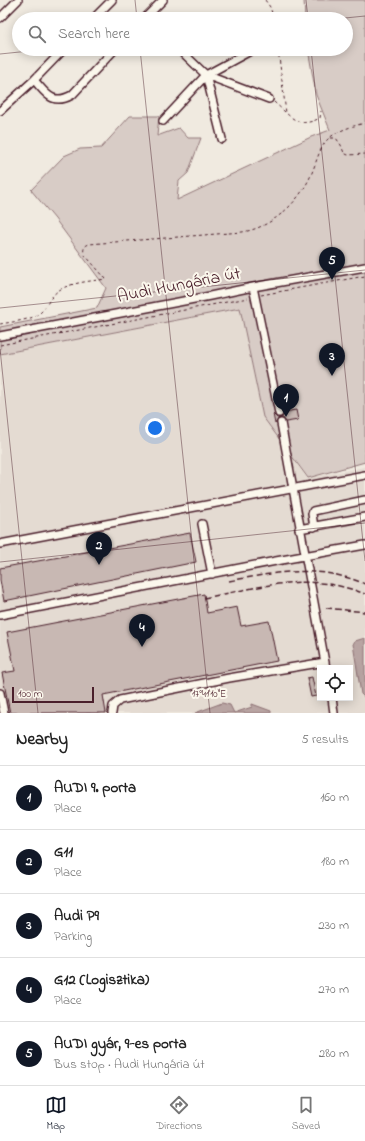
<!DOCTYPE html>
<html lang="en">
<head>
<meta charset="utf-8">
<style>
  :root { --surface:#fff; --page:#f2f2f2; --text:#222; --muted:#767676; --line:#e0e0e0; --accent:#111827 }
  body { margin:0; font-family:"Indie Flower",sans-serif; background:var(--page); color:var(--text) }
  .controls { position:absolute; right:12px; bottom:12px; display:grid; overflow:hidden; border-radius:0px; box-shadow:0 2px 10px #0003 }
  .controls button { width:36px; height:36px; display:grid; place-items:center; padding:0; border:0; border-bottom:1px solid var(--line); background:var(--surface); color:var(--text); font:20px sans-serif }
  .scale { position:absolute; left:12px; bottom:10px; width:82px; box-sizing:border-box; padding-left:4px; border:2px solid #4a1f2b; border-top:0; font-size:11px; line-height:14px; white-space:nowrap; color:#4a1f2b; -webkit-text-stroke:3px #fbf7ec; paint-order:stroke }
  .you { position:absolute; left:155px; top:428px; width:14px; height:14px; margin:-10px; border:3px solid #fff; border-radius:50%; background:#1a73e8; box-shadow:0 0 0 6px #1a73e833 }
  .badge { display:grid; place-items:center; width:26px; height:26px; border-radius:50%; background:var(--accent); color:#fff; font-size:13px; font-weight:700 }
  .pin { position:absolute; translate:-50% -33px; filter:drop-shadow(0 1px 2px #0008) }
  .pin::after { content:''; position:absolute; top:21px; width:14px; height:12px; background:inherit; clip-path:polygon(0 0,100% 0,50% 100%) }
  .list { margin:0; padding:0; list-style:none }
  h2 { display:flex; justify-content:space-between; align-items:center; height:52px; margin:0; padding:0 16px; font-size:17px }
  h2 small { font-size:13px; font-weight:400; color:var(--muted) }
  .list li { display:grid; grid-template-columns:26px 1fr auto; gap:12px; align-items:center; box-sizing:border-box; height:64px; padding:0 16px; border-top:1px solid var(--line) }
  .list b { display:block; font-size:15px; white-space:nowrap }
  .list p { margin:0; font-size:13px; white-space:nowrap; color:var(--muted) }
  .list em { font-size:13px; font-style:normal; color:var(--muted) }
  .icon { flex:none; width:22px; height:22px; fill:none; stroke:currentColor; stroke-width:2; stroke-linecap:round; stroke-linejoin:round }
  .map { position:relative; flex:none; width:365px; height:713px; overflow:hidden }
  .search { position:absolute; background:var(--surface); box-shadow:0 2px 10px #0003; left:12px; right:12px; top:12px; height:44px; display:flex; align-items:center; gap:10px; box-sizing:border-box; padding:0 14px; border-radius:22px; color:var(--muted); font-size:15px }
  .sheet { height:372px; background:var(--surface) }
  nav { display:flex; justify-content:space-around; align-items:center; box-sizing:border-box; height:56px; border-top:1px solid var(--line); background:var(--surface); font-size:11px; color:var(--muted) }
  nav a { display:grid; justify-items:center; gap:2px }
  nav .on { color:var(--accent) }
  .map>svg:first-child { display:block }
</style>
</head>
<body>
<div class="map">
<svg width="365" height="713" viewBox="0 0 365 713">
  <rect width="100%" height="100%" fill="#f0eae0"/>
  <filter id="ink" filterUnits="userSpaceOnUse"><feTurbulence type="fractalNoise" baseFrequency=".025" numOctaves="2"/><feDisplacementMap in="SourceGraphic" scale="8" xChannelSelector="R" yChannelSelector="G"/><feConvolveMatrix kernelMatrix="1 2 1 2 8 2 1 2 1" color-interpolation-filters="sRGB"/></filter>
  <g filter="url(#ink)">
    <path fill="#e4dbd2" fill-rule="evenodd" d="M240,308L263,417L307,478L365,467V713H0V354ZM320,668H350V698H320Z"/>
    <path fill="#d8ccc6" stroke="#917678" d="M304,0H365V462L308,478L263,417L240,308L0,354V327L97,308L106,288L55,219L31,190L64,156L80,149L101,148L130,116H159L157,136L179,128L188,138H201L188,173L179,181L177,200L311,137L330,130L316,95L308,49H346V19H305Z"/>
    <path fill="#b8a4a2" stroke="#8c6f72" d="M365,638V698L361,694L353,644L355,641Z
      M222,703L230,705L234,713L252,707V704L271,711V713H195Z"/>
    <path fill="#c8b8b3" stroke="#4a1f2b" d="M296,410L298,420L286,422L283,418H280L278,419L275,424L273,414L277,418H280L283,416L284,412Z
      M190,533L196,562L4,601L0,580V568Z
      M204,594L207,613L237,607L241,626L269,621L277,661L103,695L106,713H10L2,673L15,671L7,632Z
      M312,677L316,696L311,697L307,678Z"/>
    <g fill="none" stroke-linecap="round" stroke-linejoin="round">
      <g stroke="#4a1f2b" stroke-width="10">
        <path id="minor" d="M0,18L18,0
          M93,19L112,0
          M144,19L163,0
          M206,75L269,99
          M206,75L222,139
          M206,75L254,49
          M34,80C46,93 52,106 72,95L115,49
          M0,111L34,80L64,49
          M163,121L206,75L179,49
          M253,287L279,413
          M0,336L210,296L253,287L365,267
          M281,423L326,668
          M202,524L212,574
          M314,527L312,514L313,511L365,500
          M299,529L365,517
          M0,544L365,475
          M0,615L276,561L365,545
          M0,693L4,713
          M332,698L334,713
          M112,713L113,706L120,700L229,678L325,662"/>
      </g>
      <path stroke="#4a1f2b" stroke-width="1" stroke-dasharray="3 3" stroke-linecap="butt" d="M265,0L270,7L274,19
        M278,49L286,113C298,124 306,125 320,118L321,111
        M274,102L285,112
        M331,138H336L341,145L344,153L348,155L365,154
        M106,279L84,254C83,249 84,246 89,244L242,232C271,228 299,203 311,175C316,164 319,148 328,139C338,130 353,126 365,123
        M261,295L365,276
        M0,324C11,322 34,320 41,312C48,305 51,294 61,289C74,282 92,281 106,279
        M0,345L248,298"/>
      <use href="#minor" stroke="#fbf7ec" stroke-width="7"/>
      <path stroke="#4a1f2b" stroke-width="1.5" stroke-dasharray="6 3" stroke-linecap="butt" d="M229,581C277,572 318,564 365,584
        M204,598C262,587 308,571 365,594
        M326,608L365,612"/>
    </g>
  </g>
  <path fill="none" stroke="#4a1f2b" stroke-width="1" stroke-opacity="0.45" d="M135,0L137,19M306,0L308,19M335,19L365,16M140,49L210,713M311,49L365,561M0,54L49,49M0,308L365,270M0,349L38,713M0,562L365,523"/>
  <g text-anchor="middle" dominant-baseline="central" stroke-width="4" stroke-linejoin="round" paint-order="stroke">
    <g font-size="18" fill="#4a1f2b" stroke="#fbf7ec">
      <text transform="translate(179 286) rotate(-11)">Audi Hungária út</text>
    </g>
  </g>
  <g font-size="10" text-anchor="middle" fill="#4a1f2b" stroke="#fbf7ec" stroke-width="4" stroke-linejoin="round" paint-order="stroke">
    <text x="209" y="697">17°41'10"E</text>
  </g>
</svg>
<div class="controls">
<button><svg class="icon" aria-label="locate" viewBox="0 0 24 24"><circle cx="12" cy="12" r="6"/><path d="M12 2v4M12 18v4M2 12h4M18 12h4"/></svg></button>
</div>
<div class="scale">100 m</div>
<div class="you"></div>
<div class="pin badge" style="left:286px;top:417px">1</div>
<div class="pin badge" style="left:99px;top:565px">2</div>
<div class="pin badge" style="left:332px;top:376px">3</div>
<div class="pin badge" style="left:142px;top:647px">4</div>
<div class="pin badge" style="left:332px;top:280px">5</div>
<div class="search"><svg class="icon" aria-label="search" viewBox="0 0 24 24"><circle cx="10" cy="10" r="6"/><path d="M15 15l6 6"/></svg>Search here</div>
</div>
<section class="sheet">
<h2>Nearby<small>5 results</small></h2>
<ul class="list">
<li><span class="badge">1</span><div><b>AUDI 9. porta</b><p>Place</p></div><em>160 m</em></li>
<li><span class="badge">2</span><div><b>G11</b><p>Place</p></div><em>180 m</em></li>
<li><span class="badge">3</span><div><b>Audi P9</b><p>Parking</p></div><em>230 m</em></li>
<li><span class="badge">4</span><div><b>G12 (Logisztika)</b><p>Place</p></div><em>270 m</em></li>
<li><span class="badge">5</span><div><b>AUDI gyár, 9-es porta</b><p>Bus stop · Audi Hungária út</p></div><em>280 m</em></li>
</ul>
</section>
<nav>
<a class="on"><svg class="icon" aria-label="map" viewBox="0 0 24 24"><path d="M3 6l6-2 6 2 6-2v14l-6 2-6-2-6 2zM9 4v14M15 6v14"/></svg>Map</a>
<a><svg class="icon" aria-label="directions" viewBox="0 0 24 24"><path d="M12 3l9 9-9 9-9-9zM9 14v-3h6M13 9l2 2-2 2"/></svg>Directions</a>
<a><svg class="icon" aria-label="saved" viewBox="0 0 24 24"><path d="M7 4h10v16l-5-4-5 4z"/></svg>Saved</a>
</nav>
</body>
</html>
